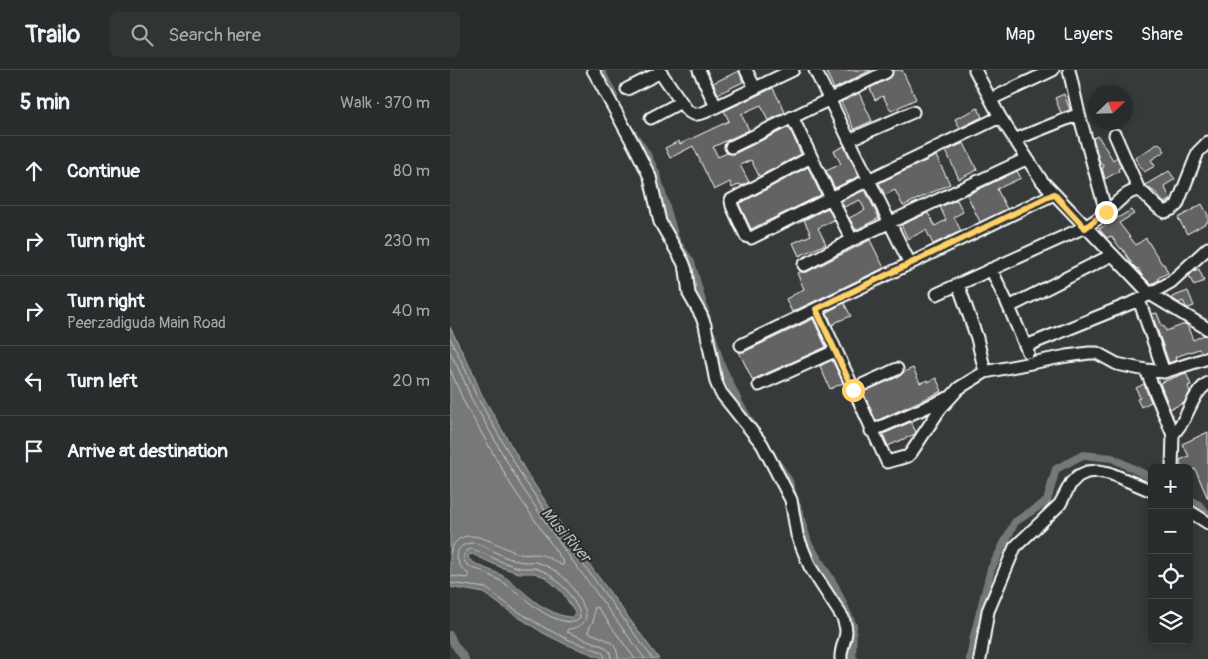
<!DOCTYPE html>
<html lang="en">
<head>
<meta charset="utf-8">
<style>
  :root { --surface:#292c2c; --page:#313434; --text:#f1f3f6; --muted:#a5a7a9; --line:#454848 }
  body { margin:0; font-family:Pangolin,sans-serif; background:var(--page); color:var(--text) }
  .controls { position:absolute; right:15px; bottom:15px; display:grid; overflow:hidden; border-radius:8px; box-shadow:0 2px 8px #0003 }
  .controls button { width:45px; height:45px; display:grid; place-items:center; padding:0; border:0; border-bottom:1px solid var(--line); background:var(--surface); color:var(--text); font:25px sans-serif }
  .compass { position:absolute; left:638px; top:15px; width:45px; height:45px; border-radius:50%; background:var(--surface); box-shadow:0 2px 8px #0003; rotate:67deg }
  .stop { position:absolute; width:15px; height:15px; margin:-11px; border:4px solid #ffd166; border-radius:50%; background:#fff }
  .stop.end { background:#ffd166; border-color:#fff; box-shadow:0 1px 5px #0008 }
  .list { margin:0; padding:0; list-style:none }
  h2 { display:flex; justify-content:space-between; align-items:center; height:65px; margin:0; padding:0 20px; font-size:21px }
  h2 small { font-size:16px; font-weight:400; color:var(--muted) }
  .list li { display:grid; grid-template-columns:32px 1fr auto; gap:15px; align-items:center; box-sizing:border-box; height:70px; padding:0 20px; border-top:1px solid var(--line) }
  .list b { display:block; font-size:19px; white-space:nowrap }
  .list p { margin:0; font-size:16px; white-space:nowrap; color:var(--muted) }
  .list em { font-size:16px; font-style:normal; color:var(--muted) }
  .icon { flex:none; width:28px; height:28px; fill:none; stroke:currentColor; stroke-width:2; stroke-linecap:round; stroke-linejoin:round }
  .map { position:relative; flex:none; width:758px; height:589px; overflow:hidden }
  header { display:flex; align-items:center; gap:30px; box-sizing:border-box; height:70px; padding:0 25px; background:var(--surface); border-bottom:1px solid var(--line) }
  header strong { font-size:24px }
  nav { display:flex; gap:28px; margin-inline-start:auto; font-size:18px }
  .search { width:350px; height:45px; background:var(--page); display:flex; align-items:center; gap:12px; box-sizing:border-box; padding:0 18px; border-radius:8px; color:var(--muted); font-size:19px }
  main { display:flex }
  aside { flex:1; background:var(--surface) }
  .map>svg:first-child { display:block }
</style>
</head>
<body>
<header>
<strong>Trailo</strong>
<div class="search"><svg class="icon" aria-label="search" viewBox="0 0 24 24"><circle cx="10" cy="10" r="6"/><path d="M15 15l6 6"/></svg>Search here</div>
<nav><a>Map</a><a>Layers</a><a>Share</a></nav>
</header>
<main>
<aside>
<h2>5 min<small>Walk · 370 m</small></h2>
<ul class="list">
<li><svg class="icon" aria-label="ahead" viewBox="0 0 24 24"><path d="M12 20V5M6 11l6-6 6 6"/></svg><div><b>Continue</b></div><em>80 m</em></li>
<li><svg class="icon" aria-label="right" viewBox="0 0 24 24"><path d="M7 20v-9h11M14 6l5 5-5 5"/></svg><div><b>Turn right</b></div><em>230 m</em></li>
<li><svg class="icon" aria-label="right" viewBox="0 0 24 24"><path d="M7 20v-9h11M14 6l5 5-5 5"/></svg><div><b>Turn right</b><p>Peerzadiguda Main Road</p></div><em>40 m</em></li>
<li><svg class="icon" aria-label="left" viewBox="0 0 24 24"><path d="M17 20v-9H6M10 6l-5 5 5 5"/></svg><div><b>Turn left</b></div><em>20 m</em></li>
<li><svg class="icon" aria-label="arrive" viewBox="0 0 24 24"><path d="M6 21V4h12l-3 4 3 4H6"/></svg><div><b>Arrive at destination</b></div></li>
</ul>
</aside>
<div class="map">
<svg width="758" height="589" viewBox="0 0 758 589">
  <rect width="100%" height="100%" fill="#373a3b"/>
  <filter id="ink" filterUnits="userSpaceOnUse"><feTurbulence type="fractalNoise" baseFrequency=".02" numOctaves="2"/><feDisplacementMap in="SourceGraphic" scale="10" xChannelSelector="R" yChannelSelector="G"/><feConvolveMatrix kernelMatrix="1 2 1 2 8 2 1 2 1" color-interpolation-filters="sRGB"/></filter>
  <g filter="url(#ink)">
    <path fill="#767879" stroke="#adaeaf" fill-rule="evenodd" d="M0,257L22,301L31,323L78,405L122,471L209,589H155L115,574L93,563L59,541L34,523L0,517ZM22,484L50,497L69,503H84L95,507L113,523L125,543V546L123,547C116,547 108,545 101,541C84,534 69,516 53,506C43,500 25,496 18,488L19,485Z"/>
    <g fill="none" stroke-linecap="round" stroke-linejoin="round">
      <path stroke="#c8c9c9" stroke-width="1" d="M0,268L17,303L26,325L73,408L118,474L203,589
        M0,282L12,306L21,328L68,411L113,478L195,589
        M0,299L14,332L61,415L114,493L113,495H111C104,490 95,485 86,484C81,484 75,485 70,484C49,478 11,447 0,483
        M21,479L25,480L52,492L70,498H85L98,503L117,520L129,540L130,548L125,552C94,553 74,524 49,510C43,507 37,504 32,501C27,499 21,499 18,495C13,491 12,487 16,482Z
        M0,506L17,508L19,507V504C6,496 0,477 20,473C29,471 46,483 55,487C61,489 67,491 73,492C79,492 84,491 89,493C100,496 116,507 122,517C125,521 127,526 130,530C131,534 134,536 135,540C139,553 129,558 118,559L117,562L155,577L160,582L161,589
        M0,513L36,518L61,537L95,558L117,569L152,582L154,585L155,589
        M168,589C168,569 152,569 138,562C139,558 141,555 143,552C144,547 143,542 145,537L148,538L185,589"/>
      <path stroke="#767879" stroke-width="8" d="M151,0L164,27
        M182,62L196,83L206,103L226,171L241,192L257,249
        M262,265L271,295L289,333L303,356
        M327,393L339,411L343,425
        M739,429L749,435L758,445
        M347,436L358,473L385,516L403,556L402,588L404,589
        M0,565L4,574L15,589
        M520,589L524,566L541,499L565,452L597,431L606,399L633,385L662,388L702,408"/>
    </g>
    <path fill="#636465" stroke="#fff" d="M384,0H421L384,19L377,3Z
      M443,0H452L466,29L441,41L433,26L425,30L420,18L440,8L442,6Z
      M289,1L293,12L268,24L263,13Z
      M323,18L335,42L318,51L311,35L291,44L299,60L263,77L268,87L277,83L280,84H284L339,57L351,84L310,106H309L301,90L290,95L299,112L291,116L290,114L282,118L280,112L264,120L243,76L220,88L215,78L229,71L230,74L279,51L274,41Z
      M409,23L422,51L404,59L391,32Z
      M614,24L620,40L611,43L605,28Z
      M528,38L532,47L510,58L505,49Z
      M648,66L663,90L667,87L671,97L668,99L669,101L655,109L652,98L654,97L649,90L643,68Z
      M514,73L527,100L509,109L496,81Z
      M709,73L715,81L701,90L705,96L694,102L685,88Z
      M394,76L409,106L385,118L376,101L391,94L384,81Z
      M486,86L500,114L453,136L445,120L435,125L429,113Z
      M358,97L371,125L301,159L289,134Z
      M567,101L571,108L547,119L557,139L530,152L517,125Z
      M719,101L725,109L714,116L721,130L714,133L706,123L695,115Z
      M415,120L429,148L406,160L399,148L415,140L410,130L394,137L391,131Z
      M507,130L513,142L504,147L511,161L483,174L476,160L458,169L451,155L478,143L485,156L496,150L490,137Z
      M752,134L758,145V152L737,164L728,148Z
      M378,138L384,150L368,158L376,174L349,186L343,173L361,165L354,150Z
      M681,140L684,144L669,153L686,175L696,168L712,194H714L718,203L708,208L709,210L701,214L691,204L688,198L687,199L682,194L672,178L671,179L661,166L657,168L649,159Z
      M420,170L434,198L342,242L336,229L354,219L347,203L350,202H357Z
      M749,199L754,211L744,216L739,206L744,201Z
      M738,221L744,236L738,238L736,237L733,231L729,233L723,229L722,227Z
      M394,233L401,246L386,252V253L382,255L377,242Z
      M707,243L712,256H714L716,261L735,254L737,255L743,270L754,265L758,266V281L751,282L749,279L725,287L726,290L719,293L702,244Z
      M363,249L376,277L306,308L303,311L289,282H294Z
      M382,290L393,313L380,319L370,296Z
      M463,298L470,313L478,310V312L486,308L492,321L426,351L413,322L450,306L454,302Z
      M736,303L741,315L738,316L740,322L734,333L720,339L710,313Z
      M694,314L701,332L691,337L687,329L690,328L686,318Z
      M461,352L466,362L465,364L438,376L433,364Z
      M758,362V429L745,399L739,401V398H732L730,393V390L739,386L732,374Z"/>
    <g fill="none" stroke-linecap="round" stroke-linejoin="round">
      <g stroke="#fff" stroke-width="15">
        <path id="minor" d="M143,0L184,75L200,107L210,152L233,192L236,200L239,224L251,245L255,255L266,312L271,323L312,374L341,430L347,465L360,497L393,548C394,552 396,556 396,561C396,570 390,579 391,589
          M209,0L236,39C243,46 245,45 255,42L343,0
          M249,0L266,37
          M296,0L305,18
          M365,0L460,194
          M525,0L550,47L592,111L700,224L758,259
          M619,0L629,44L656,142
          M177,19L211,2
          M541,29L603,0
          M342,47L381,128L402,170
          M201,48L231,32
          M665,65L689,120
          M399,70L463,42
          M564,70L629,44
          M281,77L436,2
          M361,87L281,130L282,136L296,166L301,168L381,128L550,47
          M354,195L402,170L576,89
          M541,199L559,237L578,282
          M508,214L527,268L535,302
          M487,224L635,157C642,153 649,148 655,143C666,135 675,121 689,120C699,126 705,138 715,142L722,139L727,135L748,82L758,72
          M689,230L714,302
          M559,237L662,185
          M367,239L437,392L458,386L461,383L490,339L501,327L509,318L535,302L617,286L639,283H647L667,294L696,300L714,302L758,288
          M291,275L604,124
          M576,276L689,230L721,212L758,178
          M696,300L723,365L722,398
          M309,315L385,281
          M403,319L447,299
          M421,361L498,328
          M723,365C726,360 731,355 734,349C741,336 745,322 758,313
          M739,441L758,453
          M530,589L538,541L565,477L610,434L621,413L628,406L637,402L648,401L659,403L702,421"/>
      </g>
      <use href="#minor" stroke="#2a2d2e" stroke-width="11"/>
    </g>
  </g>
  <g fill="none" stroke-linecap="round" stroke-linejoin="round" filter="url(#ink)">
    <path stroke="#ffd166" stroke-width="6" d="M403,320L366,239L604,124L635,158L656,142"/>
  </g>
  <g text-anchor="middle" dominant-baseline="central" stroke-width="4" stroke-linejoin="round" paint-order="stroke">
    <g font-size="16" font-style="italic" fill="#b4b5b5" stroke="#2a2d2e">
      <text transform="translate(116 465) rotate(49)">Musi River</text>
    </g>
  </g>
</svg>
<div class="controls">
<button>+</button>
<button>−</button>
<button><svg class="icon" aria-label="locate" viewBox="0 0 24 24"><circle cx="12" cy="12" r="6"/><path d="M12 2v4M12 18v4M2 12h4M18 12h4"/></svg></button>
<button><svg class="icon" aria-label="layers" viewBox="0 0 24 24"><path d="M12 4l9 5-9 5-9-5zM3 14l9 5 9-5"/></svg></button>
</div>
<svg class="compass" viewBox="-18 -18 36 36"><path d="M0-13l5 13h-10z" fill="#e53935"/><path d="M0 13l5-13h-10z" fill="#a5a7a9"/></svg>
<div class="stop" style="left:403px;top:320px"></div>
<div class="stop end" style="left:656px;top:142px"></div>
</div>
</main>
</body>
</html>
